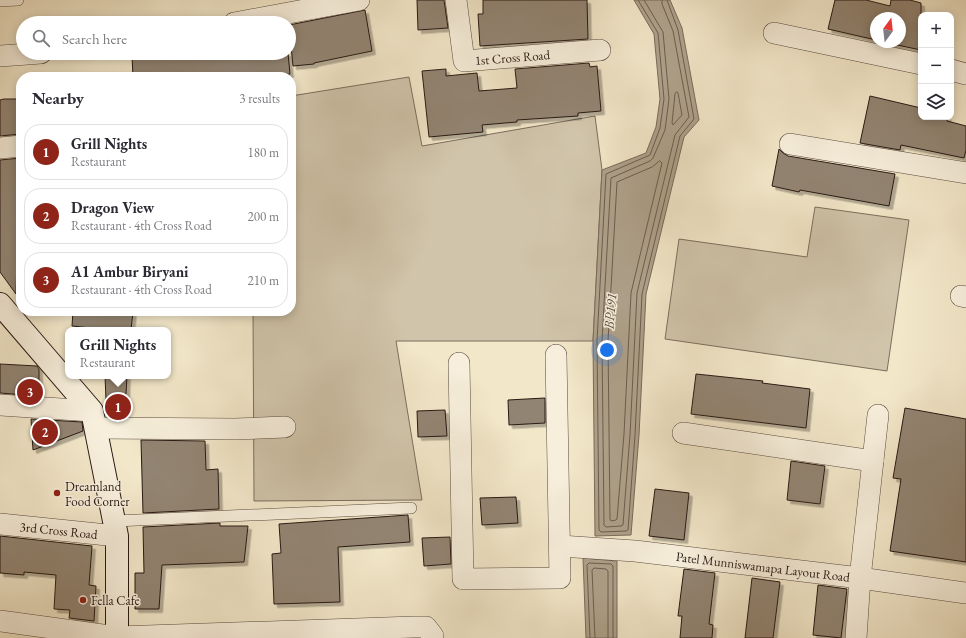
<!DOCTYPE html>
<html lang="en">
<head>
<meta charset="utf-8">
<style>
  :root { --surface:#fff; --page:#f7f7f7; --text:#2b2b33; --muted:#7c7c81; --line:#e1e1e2; --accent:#8f2418 }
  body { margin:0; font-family:"EB Garamond",serif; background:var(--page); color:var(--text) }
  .controls { position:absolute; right:12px; top:12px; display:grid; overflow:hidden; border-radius:8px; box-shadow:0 2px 10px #0003 }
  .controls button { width:36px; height:36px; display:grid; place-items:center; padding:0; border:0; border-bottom:1px solid var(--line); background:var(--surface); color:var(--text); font:20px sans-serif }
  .compass { position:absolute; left:870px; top:12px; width:36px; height:36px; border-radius:50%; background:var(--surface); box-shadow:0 2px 10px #0003; rotate:15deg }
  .you { position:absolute; left:607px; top:350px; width:14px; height:14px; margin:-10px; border:3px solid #fff; border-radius:50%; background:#1a73e8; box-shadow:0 0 0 6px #1a73e833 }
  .badge { display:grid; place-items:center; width:26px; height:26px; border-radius:50%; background:var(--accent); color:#fff; font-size:13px; font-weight:700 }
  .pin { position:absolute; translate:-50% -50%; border:2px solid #fff; box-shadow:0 1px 4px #0006 }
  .popup { position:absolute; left:65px; top:327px; width:106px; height:52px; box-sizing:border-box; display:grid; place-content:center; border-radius:8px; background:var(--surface); filter:drop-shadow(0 1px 3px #0005); font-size:13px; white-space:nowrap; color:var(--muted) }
  .popup b { font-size:15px; color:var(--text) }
  .popup::after { content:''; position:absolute; left:50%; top:100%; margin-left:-8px; border:8px solid transparent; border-top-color:var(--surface) }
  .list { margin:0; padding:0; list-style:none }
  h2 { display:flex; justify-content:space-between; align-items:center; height:52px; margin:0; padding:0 16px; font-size:17px }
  h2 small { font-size:13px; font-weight:400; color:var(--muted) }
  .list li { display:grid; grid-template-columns:26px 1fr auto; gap:12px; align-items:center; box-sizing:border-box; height:56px; margin:0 8px 8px; padding:0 8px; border:1px solid var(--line); border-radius:16px }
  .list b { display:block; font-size:15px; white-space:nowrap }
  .list p { margin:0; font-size:13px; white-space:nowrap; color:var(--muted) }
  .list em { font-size:13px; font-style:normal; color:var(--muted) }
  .icon { flex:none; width:22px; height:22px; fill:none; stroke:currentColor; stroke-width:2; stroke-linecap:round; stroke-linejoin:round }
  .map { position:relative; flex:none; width:966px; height:638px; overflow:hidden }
  .search { position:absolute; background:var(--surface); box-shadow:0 2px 10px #0003; left:16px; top:16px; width:280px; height:44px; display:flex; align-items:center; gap:10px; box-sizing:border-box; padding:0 14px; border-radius:22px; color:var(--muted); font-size:15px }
  .panel { position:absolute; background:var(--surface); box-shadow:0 2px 10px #0003; left:16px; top:72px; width:280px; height:244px; border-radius:16px }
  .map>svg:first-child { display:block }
</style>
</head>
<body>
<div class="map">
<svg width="966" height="638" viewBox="0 0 966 638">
  <defs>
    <filter id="shadow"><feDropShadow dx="3.5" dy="3.5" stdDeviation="0" flood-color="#0004"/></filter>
  </defs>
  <rect width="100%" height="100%" fill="#f2e7c9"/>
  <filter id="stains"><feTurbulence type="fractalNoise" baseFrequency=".005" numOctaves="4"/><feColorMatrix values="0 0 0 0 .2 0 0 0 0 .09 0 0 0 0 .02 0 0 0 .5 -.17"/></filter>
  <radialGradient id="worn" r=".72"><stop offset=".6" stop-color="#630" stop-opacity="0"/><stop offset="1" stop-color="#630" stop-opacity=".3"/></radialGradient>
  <path fill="#d0c4aa" stroke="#7c6e5e" d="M409,77L422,146L595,116L602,170L593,341H396L422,500L254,501L253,311H291V96Z
    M815,207L909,220L887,371L665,339L679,239L807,257Z"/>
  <path fill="#aea18b" stroke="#796b5b" d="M634,0H670L682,28L699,120L684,137L646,294L639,435L631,535L595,536L593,341L602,170L646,153L656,127L660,99L654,34Z
    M583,558L617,561V638H586Z"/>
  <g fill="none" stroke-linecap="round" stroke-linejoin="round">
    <path stroke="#6c5d4f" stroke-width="1" d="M638,0L658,33L664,99L660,128L650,155L606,174L597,341L599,530L601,532L626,531L628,530L635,435L642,294L680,136L694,119L678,30L667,0
      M644,0L663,32L669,99L665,130L653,158L650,161L611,178L602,341L604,525L606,527L621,526L623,525L630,435L637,293L675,135L689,117L673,31L662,4V0
      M677,92L678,93L682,115L673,125L672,123L675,94Z
      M660,161L662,163L631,293L624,434L617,519L616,520L611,521L610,519L608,341L617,182L652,167Z
      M590,638L587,565L589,563L611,564L613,566V638
      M595,638L592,570L594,568L606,569L608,571V638"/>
  </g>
  <path fill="#928472" stroke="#291913" filter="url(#shadow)" d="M417,0H444L448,28L418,30Z
    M483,0H587L588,39L480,46L478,14H483Z
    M835,0H866L890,6L891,0H910L921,3V50L883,42H900V18H876V40L828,29Z
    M365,10L372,51L314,63V64L293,66L289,25Z
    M164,53H288L290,74L266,77H133L132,56Z
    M589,63L590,67L597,66L601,111L578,113V116L517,120V122L482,125L483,132L429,137L422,71L446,69V76L477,73L479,91L517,88L515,69Z
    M870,96L921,108V117H948L947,121L966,126V150L964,158L901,145L900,150L860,143Z
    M4,99H21V134L0,136V100Z
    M779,149L783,153L788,156L895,174L889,206L800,190L799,192L772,186Z
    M21,158V191H19L16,294L0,272V160Z
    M73,311H133L131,330H109L72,326Z
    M0,364L37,366L39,369V396L0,393Z
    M696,374L763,381L762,383L810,389L806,428L691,414Z
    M105,376H127L126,394L106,400Z
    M545,398V423L509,425L508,400Z
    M905,408L966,419V562L890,551L901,479L893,478Z
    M445,410L447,436L418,437L417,411Z
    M31,419L82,422L83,431L33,450Z
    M141,440L205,441L206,470L218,469L219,509L143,513Z
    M791,461L825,466L820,504L787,500Z
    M655,489L689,493L684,540L649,536Z
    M516,497L518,523L482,525L480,498Z
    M408,515L410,542L338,547L340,602L274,604L272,554L281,553L279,524Z
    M220,523V526H248L244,562L162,565L159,609H135V573H144L143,527Z
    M0,536L92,546L89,585L96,586L94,621L69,618L70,610L54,609L56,575L24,572V575L0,573Z
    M450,537L451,564L424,566L422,538Z
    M684,569L715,573L709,624L713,625L712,638H680L682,616H678Z
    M752,578L780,582L773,638H745Z
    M818,585L847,589L841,638L813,635Z"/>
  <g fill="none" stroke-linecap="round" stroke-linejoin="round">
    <g stroke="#5b4c40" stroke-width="12">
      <path id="lane" d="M0,1L18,0
        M115,521L411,508"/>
    </g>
    <g stroke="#5b4c40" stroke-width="22">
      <g id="street">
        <path id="s1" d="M456,0L464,61L600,50"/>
        <path d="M234,23L359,0"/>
        <path d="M774,33L921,64"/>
        <path d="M0,56L41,53"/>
        <path d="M951,70L966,74"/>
        <path d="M790,144L966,173"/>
        <path d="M0,148L21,146"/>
        <path d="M961,296L966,297"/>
        <path d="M459,363L463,579L560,578L556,355"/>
        <path d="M0,405L92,411"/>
        <path d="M96,428L235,429L285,427"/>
        <path d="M683,433L873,461"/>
        <path id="s2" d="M0,524L117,536"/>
        <path id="s3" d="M560,546L635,551L860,578L966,593"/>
        <path d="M0,621L117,637L414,627H426L433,636V638"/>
        <path d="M856,638L860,578L878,415"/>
      </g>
    </g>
    <g stroke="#291913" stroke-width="24">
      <path id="secondary" d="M0,304L92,411L117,536V638"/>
    </g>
    <use href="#lane" stroke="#f7efdc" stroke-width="11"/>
    <use href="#street" stroke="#f7efdc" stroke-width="21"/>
    <use href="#secondary" stroke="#f7efdc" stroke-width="22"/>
  </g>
  <g fill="#8f2418" stroke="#f7efdc" stroke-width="1.5">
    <circle cx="57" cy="493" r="4"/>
    <circle cx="83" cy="600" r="4"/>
  </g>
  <g text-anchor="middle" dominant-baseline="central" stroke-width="3" stroke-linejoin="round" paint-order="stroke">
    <g font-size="13" fill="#291913" stroke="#f7efdc">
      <text stroke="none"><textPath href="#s1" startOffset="110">1st Cross Road</textPath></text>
      <text stroke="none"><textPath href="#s2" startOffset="59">3rd Cross Road</textPath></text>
      <text stroke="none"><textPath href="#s3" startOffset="204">Patel Munniswamapa Layout Road</textPath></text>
    </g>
    <g font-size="13" fill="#291913" stroke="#f7efdc" text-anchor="start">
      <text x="65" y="486">Dreamland<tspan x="65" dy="15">Food Corner</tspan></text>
      <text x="91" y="600">Fella Cafe</text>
    </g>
    <g font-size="14" font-style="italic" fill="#5e4f43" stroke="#f7efdc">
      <text transform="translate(610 311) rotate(-85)">BP191</text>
    </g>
  </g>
  <rect width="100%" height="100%" filter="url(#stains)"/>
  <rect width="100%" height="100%" fill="url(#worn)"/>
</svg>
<div class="controls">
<button>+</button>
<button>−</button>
<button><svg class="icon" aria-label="layers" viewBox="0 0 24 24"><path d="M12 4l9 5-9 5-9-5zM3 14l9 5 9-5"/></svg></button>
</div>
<svg class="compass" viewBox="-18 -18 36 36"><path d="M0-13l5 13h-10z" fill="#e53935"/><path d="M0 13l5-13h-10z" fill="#7c7c81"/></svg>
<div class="you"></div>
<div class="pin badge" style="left:118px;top:407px">1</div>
<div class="popup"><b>Grill Nights</b>Restaurant</div>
<div class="pin badge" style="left:45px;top:432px">2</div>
<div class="pin badge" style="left:30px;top:392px">3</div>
<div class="search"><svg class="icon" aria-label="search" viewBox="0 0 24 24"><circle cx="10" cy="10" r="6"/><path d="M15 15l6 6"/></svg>Search here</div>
<section class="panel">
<h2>Nearby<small>3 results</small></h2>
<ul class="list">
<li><span class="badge">1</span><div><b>Grill Nights</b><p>Restaurant</p></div><em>180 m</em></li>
<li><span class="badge">2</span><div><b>Dragon View</b><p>Restaurant · 4th Cross Road</p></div><em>200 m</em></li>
<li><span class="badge">3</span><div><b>A1 Ambur Biryani</b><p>Restaurant · 4th Cross Road</p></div><em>210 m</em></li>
</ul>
</section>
</div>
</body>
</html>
